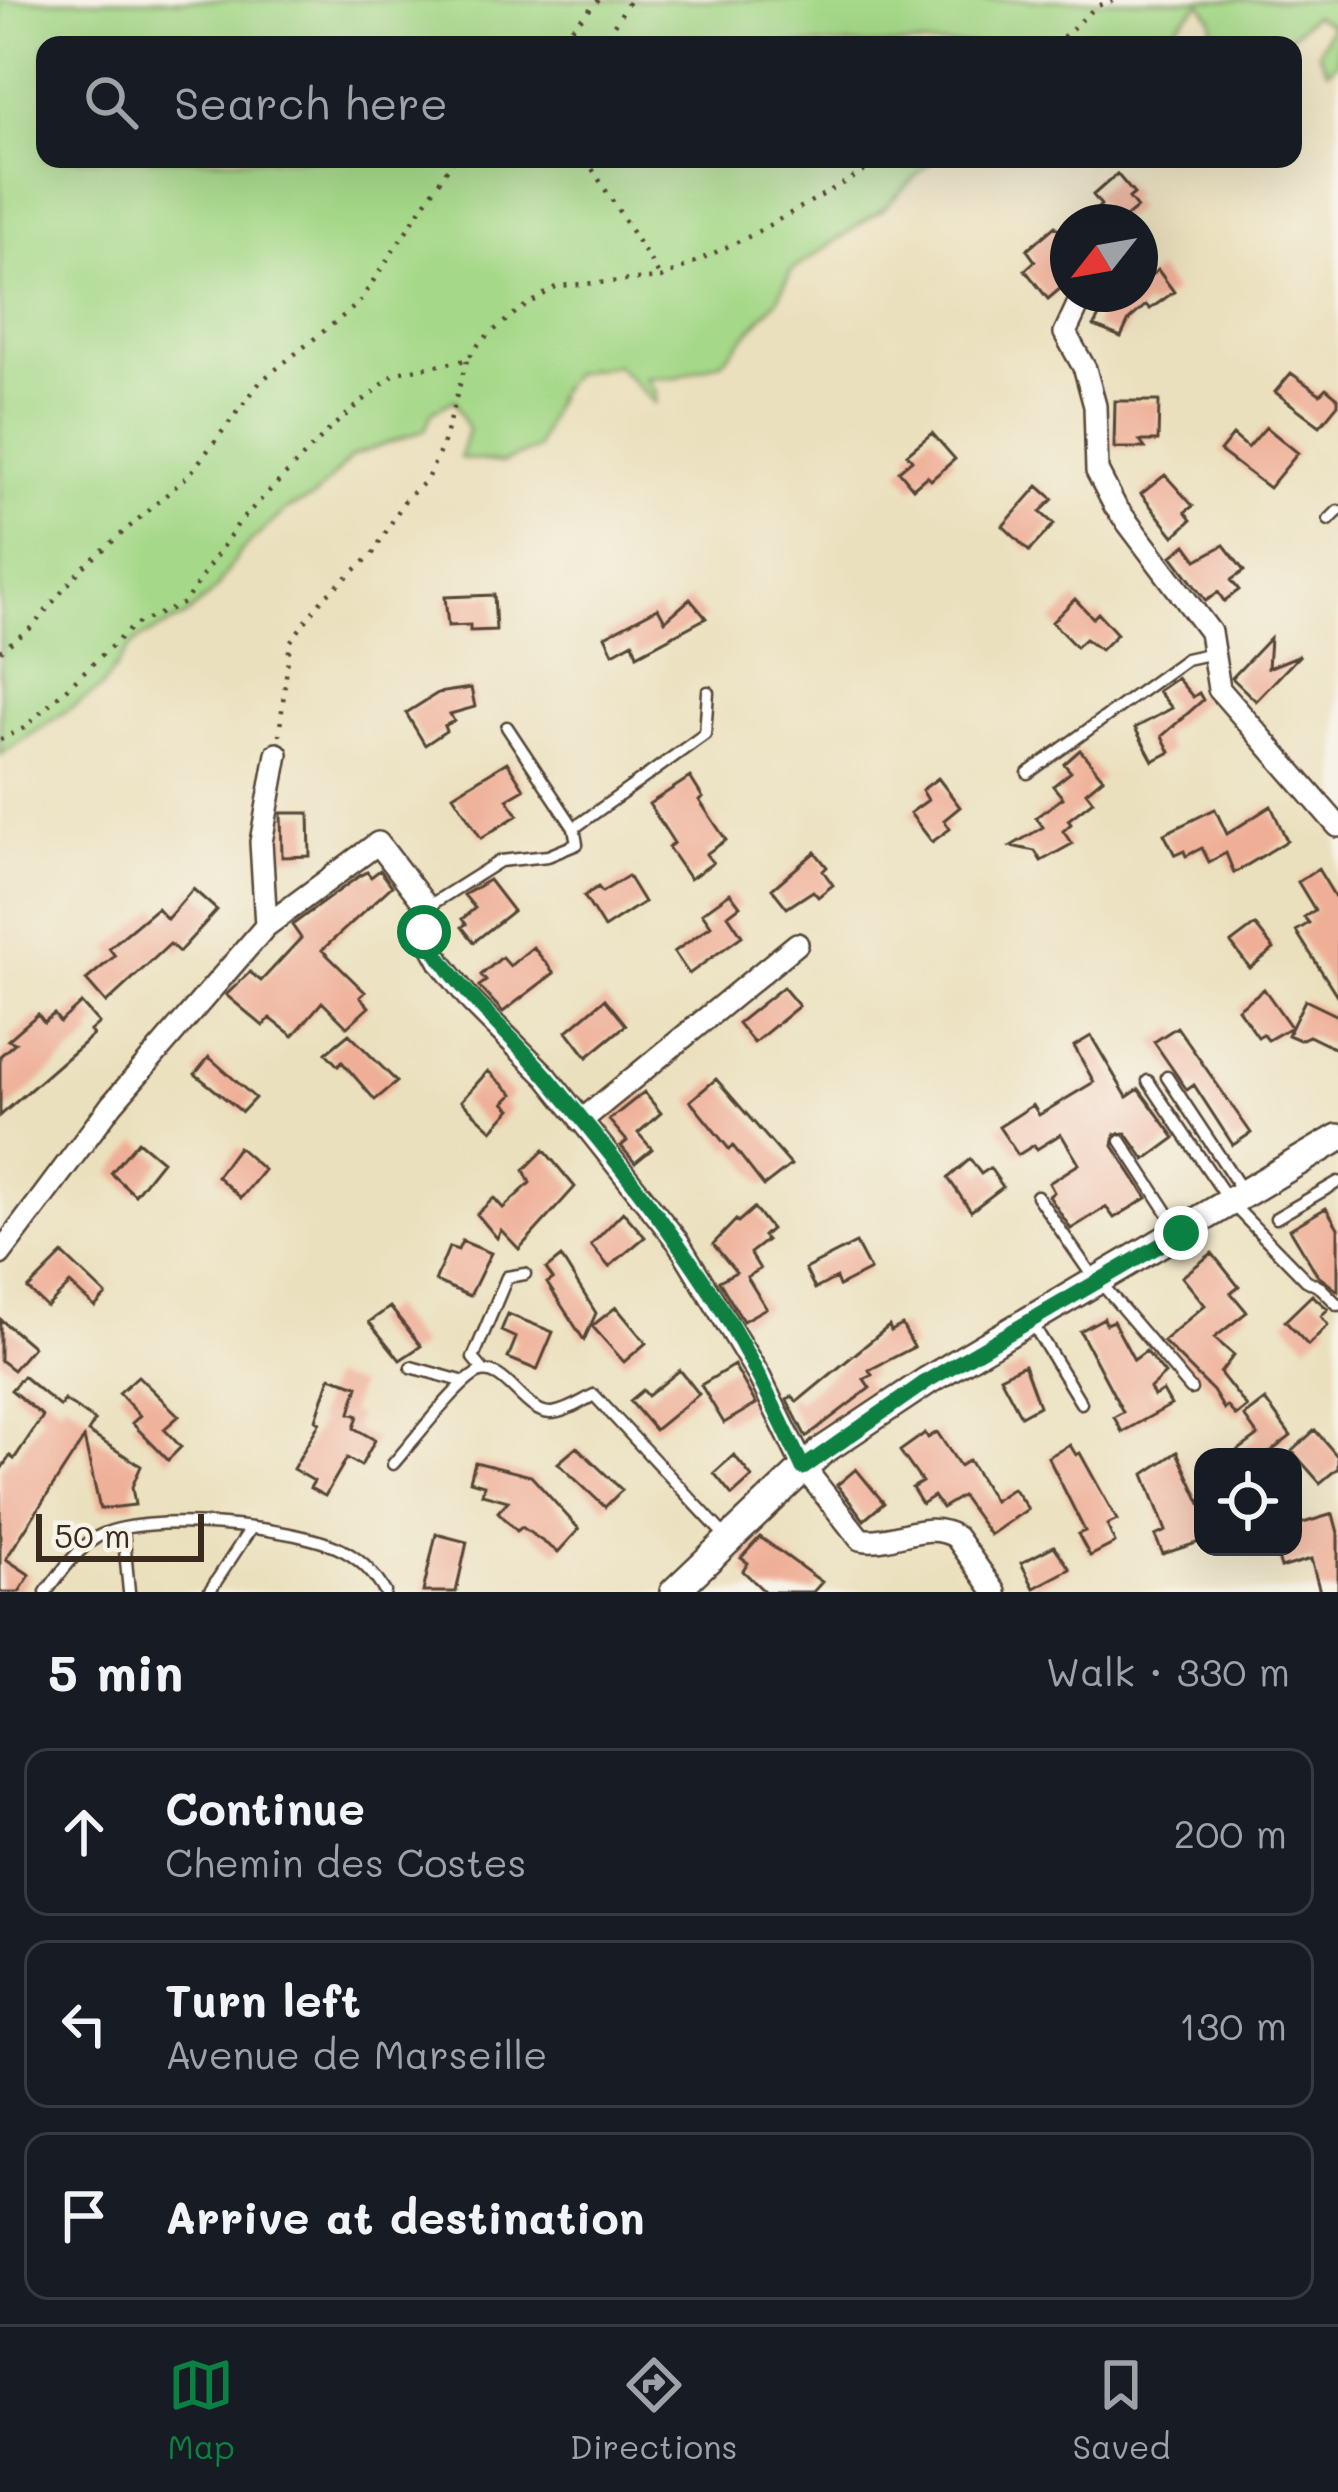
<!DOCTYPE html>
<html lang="en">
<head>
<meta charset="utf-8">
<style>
  :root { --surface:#171b24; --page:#20242c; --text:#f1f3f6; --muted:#9ea1a6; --line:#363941; --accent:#0b8043 }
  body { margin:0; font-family:Mali,sans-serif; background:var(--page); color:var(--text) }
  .controls { position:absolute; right:36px; bottom:36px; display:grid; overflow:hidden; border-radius:24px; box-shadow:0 12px 48px #0002 }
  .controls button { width:108px; height:108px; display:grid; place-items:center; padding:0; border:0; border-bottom:3px solid var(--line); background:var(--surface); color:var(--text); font:60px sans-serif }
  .compass { position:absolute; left:1050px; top:204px; width:108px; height:108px; border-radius:50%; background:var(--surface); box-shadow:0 12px 48px #0002; rotate:239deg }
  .scale { position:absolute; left:36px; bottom:30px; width:168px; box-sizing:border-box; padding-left:12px; border:6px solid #3b2a1e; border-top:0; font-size:33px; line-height:42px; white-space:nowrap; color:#3b2a1e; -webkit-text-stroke:9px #f7f3e8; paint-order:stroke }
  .stop { position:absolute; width:36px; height:36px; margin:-27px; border:9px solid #0b8043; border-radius:50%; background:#fff }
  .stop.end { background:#0b8043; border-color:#fff; box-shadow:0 3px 12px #0008 }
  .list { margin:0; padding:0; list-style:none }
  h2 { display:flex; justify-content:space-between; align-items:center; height:156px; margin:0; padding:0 48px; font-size:51px }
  h2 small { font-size:39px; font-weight:400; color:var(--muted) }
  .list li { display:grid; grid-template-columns:78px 1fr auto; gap:36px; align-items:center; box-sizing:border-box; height:168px; margin:0 24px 24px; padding:0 24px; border:3px solid var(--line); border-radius:24px }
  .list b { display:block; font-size:45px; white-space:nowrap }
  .list p { margin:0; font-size:39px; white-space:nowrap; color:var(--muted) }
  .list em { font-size:39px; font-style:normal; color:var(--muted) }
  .icon { flex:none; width:66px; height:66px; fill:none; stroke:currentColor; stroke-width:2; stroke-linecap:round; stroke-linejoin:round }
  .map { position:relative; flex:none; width:1338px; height:1592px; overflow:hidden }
  .search { position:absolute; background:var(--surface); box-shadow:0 12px 48px #0002; left:36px; right:36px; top:36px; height:132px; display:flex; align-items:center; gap:30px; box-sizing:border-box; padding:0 42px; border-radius:24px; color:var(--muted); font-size:45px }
  .sheet { height:732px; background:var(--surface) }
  nav { display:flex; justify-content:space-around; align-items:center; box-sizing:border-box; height:168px; border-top:3px solid var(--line); background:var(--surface); font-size:33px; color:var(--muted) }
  nav a { display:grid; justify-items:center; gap:6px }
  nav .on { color:var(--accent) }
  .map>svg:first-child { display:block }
</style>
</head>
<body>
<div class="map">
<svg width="1338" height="1592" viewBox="0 0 1338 1592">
  <rect width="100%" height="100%" fill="#f7f3e8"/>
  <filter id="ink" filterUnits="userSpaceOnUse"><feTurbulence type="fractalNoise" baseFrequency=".00833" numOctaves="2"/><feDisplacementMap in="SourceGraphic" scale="24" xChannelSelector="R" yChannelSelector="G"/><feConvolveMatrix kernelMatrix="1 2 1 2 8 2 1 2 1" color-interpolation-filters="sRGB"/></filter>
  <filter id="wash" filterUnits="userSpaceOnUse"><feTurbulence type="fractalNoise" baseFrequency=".004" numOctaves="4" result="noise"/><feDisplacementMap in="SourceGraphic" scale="48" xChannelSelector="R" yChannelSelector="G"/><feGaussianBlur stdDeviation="2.7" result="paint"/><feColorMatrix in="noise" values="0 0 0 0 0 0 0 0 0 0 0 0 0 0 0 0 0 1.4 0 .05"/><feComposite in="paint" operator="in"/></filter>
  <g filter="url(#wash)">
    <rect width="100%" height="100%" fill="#ebe0bd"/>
    <path fill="#a5d888" stroke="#708153" stroke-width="3" d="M0,0H1338V62L1328,71L1318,53L1331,25L1313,16L1280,45H1214L1212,19L1201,3L1155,45H45V159H933L884,208L791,271L778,299L723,361L675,378H646L656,392L655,403L616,365L574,373L557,393L537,448L502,463L460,458L468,430L455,400L432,412L425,430L352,456L314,497L287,509L240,552L216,589L186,616L141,638L131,646L101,688L0,755Z"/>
    <g id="blocks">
      <path fill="#efaf97" d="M1117,174L1134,194L1129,198L1137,208L1120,222H1082L1101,205L1093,195Z
        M1055,226L1068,241V266L1060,273L1068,282L1048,299L1025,270L1035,261L1027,250Z
        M1158,270L1174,292L1150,309L1146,305L1129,320L1121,337L1094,326L1107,300L1115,304L1125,294H1140V283Z
        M1291,373L1320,394L1326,388L1338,398V404L1320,426L1275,392Z
        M1115,401H1159L1158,441H1140L1145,448H1114Z
        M1266,427L1298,453L1269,488L1220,451L1233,435L1248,448Z
        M932,433L955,459L931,480L927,476L913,488L899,471L912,460L907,454Z
        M1165,475L1193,506L1185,512L1191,520L1174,536L1141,494Z
        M1038,486L1053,499L1040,512L1054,524L1029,551L1003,526Z
        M1186,545L1197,560L1224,545L1244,571L1231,580L1239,590L1224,601L1218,592L1206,601L1172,556Z
        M494,595L496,630L470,631V625L448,626L445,597Z
        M690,599L706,618L637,655L633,642L613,653L605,636L658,608L665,621Z
        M1075,599L1093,618L1098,613L1117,634L1101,650L1085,639L1076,647L1052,622Z
        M1270,638L1268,668L1300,655L1256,701L1232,678Z
        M1177,678L1193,697L1199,693L1203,700L1162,736L1170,752L1153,761L1135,728L1172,708L1158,691Z
        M471,688L475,707L450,714L454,721L444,726L446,731L425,745L406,713L438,693Z
        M1080,750L1103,778L1086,792L1093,801L1068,820L1071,824L1063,831L1072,844L1041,861L1035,851L1011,846L1043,827L1036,817L1063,798L1053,786L1071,772L1064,764Z
        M507,762L524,789L507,799L518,815L481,838L453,795Z
        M690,777L703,798L699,800L726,840L706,854L713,863L690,879L668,847L674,843L649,804Z
        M938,778L960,807L944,820L950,829L932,842L910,813L928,800L922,790Z
        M1271,806L1287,841L1234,873L1226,853L1209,862L1202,848L1186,856L1184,851L1175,855L1164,834L1215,809L1227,834Z
        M281,813H309L310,856L282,857Z
        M815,852L827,867L823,871L833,885L818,897L813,891L787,908L772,889Z
        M1318,869L1338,902V997L1296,931L1309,923L1304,917L1315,910L1298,882Z
        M380,870L392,886L322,950L365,992L360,997L369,1007L347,1027L322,1002L293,1036L270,1018L263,1026L226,995L250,972L261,981L301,938L292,925L359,876L367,872L371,877Z
        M628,876L644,902L604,928L584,896L598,887L602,892Z
        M489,880L513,911L474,942L462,927L466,924L462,919L475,908L464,895Z
        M193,889L217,910L179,952L170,944L106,1003L86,980L115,956L109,948L157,908L167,919Z
        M730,893L740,906L728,915L742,936L689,974L674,952L711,926L702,913Z
        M1255,925L1274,949L1250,968L1231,943Z
        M533,947L554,973L503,1012L479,986L486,981L481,975L502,957L510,966Z
        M783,987L799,1006L754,1043L738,1023Z
        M1264,989L1291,1027L1268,1040L1263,1034L1258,1037L1238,1009Z
        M605,999L626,1025L587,1057L567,1031Z
        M1305,1000L1338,1016V1050L1309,1036L1300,1040L1288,1035Z
        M81,1003L99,1023L90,1031L93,1035L0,1116V1056L15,1043L8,1040L38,1014L44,1022L54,1014L60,1022Z
        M1177,1027L1251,1133L1233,1145L1194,1085L1187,1090L1154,1042Z
        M349,1034L397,1082L375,1100L342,1062L338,1066L326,1053Z
        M1091,1036L1127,1097L1139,1089L1175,1138L1145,1160L1126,1133L1115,1134L1113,1146L1147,1198L1114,1218L1106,1207L1071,1229L1049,1196L1054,1192L1049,1183L1079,1164L1061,1134L1037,1149L1034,1145L1018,1155L999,1127L1033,1105L1039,1115L1094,1082L1074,1046Z
        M209,1057L255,1098L242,1112L195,1074Z
        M488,1071L513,1094L504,1103L511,1109L492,1130L461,1101Z
        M716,1079L791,1165L764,1186L733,1146L729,1149L690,1101Z
        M644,1092L661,1113L638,1133L652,1149L635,1163L621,1146L627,1141L609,1120Z
        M138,1141L162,1161L135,1195L111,1173Z
        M238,1147L264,1170L241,1198L217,1176Z
        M544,1150L575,1187L519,1249L501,1230L497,1238L477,1214L494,1198L503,1208L530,1183L524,1170Z
        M970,1159L981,1174L990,1168L1003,1187L971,1211L948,1178Z
        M754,1208L771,1229L763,1236L767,1240L750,1253L760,1269L747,1277L766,1308L743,1321L719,1281L736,1272L713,1244L736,1220L738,1222Z
        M1326,1208L1338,1228V1291L1318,1276L1290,1229Z
        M623,1212L645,1237L609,1267L591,1245Z
        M462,1241L491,1253L470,1296L435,1281L449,1247L458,1250Z
        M856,1243L870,1270L839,1286L836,1278L815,1289L805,1269Z
        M1212,1253L1239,1287L1231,1293L1247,1312L1214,1338L1234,1355L1220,1373L1247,1407L1236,1416L1227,1406L1224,1409L1213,1391L1163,1341L1205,1305L1182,1277Z
        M63,1254L106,1295L95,1307L70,1284L47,1307L28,1289Z
        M561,1257L596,1313L584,1340L547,1283L553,1279L546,1269Z
        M1312,1295L1328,1309L1321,1316L1328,1325L1308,1345L1285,1321Z
        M390,1307L421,1346L400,1360L369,1322Z
        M616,1307L646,1343L624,1362L592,1326Z
        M508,1314L553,1332L537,1370L508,1358L516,1338L501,1331Z
        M1104,1318L1106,1324L1113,1321L1134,1360L1146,1351L1165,1374L1150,1388L1154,1396L1163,1391L1171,1405L1122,1432L1114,1417L1123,1412L1080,1331Z
        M0,1319L33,1347L13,1370L0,1360Z
        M902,1325L914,1347L869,1370L872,1375L864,1379L870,1388L806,1437L787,1400L792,1396L797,1402L889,1326L891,1331Z
        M734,1365L756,1404L724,1423L701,1385Z
        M1024,1365L1039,1406L1021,1416L1000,1377Z
        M680,1370L699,1394L655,1430L630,1401L643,1390L648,1396Z
        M23,1376L60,1407L64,1400L95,1421L88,1432L141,1466L132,1487L135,1505L100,1509L84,1438L6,1559L30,1575L19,1592H0V1471L10,1456L14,1459L43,1416L11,1390Z
        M138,1376L179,1416L164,1429L181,1447L168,1460L132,1423L140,1416L119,1393Z
        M330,1377L358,1386L350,1413L358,1416L354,1428L375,1440L361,1466L347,1458L325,1496L310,1488L314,1481L293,1469L320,1422L316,1420Z
        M1265,1400L1291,1436L1264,1457H1229L1258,1436L1244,1416Z
        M1315,1430L1338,1457V1468L1320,1483L1292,1451Z
        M937,1432L960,1466L969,1460L994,1501L1013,1488L1028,1509L990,1535L962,1496L942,1508L934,1496L922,1504L912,1488L922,1482L900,1451L925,1433L928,1438Z
        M1070,1445L1076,1455L1080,1453L1117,1520L1107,1525L1115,1543L1090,1556L1078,1534L1085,1531L1048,1457Z
        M577,1447L622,1490L605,1507L558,1463Z
        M1177,1452L1203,1508V1541L1163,1554L1155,1536L1166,1531L1144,1474Z
        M734,1455L752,1477L732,1495L714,1473Z
        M475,1462L531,1476L579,1529L558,1552L522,1527L517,1531L498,1512L508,1501L482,1494L484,1485L470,1481Z
        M856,1469L884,1503L864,1520L837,1485Z
        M1333,1514L1338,1533V1592H1320L1311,1559L1281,1568L1275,1547H1293V1526Z
        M436,1534L467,1542L456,1592H423Z
        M760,1537L822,1582L813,1592H765L743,1571L748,1563L741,1558Z
        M1054,1546L1070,1569L1034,1588L1021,1563Z"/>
    </g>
  </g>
  <g filter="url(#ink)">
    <use href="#blocks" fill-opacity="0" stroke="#554536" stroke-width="3"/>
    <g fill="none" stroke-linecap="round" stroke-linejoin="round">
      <g stroke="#554536" stroke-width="15">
        <path id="service" d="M1329,520L1338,511
          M1028,773L1186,659L1213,653
          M574,828L705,734L708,692
          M427,907L500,861L548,856L577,844L574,828L507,727
          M1167,1077L1244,1193
          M1148,1081L1230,1202L1306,1280L1321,1288L1338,1305
          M1121,1141L1179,1230
          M1037,1196L1095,1280
          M1276,1218L1338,1182
          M1100,1282L1191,1389
          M1032,1323L1081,1403
          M411,1367L465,1382
          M483,1370L473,1358L507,1277L525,1274
          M393,1464C411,1444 458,1382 478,1373C504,1362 523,1412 550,1413C564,1413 582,1401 594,1395L728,1539
          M123,1529L129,1592
          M46,1592C60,1574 77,1549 97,1537C143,1511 291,1526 338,1548C358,1557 374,1573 385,1592
          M209,1592L251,1528"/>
      </g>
      <g stroke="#554536" stroke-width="26">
        <path id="minor" d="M1083,294L1065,333L1085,369L1095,406L1097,471L1115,506L1210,632L1219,689L1338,826
          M277,754L261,842L266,926L378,843L427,907L424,932L441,963L471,1001L547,1077L678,1242L759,1376L804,1468L860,1539C891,1546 926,1518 956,1537L995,1592
          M581,1121L797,944
          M0,1254L112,1104L266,926"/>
      </g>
      <g stroke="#554536" stroke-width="32">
        <path id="tertiary" d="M674,1592L822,1451L927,1381L1338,1138"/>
      </g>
      <path stroke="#554536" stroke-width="4.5" stroke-dasharray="3 9" stroke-linecap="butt" d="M555,45L599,0
        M601,45L630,0
        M1054,45L1097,6L1115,0
        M586,159L661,278
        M0,651L32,627L81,569L189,475L261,381L358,304L454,159
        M279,736L290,642L324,597L372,555L405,500L426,481L441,449L467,360
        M0,740L24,728L134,625L184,603L240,521L333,426L396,373L467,360L481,341L519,310L557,286L661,278L750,236L886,159"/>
      <use href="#service" stroke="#fff" stroke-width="10"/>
      <use href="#minor" stroke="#fff" stroke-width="21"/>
      <use href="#tertiary" stroke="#fff" stroke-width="27"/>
    </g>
  </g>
  <g fill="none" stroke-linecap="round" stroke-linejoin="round" filter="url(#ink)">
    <path stroke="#0b8043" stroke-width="15" d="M424,932C456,990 505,1028 548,1078C608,1150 669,1225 719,1305C751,1357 777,1413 803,1468L927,1381L1181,1233"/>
  </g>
</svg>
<div class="controls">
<button><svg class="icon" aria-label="locate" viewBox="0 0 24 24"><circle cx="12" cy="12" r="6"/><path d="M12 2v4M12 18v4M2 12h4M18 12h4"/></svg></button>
</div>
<svg class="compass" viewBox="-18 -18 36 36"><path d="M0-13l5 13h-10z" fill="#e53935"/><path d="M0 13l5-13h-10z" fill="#9ea1a6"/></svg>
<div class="scale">50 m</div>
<div class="stop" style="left:424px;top:932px"></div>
<div class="stop end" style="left:1181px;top:1233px"></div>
<div class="search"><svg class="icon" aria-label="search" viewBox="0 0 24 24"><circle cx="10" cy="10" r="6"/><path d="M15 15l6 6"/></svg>Search here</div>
</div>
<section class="sheet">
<h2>5 min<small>Walk · 330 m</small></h2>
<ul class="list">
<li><svg class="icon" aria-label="ahead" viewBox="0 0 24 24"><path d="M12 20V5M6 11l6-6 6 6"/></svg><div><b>Continue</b><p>Chemin des Costes</p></div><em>200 m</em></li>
<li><svg class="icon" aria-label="left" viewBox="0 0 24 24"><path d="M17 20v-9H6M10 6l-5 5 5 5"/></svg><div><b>Turn left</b><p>Avenue de Marseille</p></div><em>130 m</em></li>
<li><svg class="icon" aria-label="arrive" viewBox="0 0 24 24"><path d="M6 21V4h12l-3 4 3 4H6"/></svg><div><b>Arrive at destination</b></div></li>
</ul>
</section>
<nav>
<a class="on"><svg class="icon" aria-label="map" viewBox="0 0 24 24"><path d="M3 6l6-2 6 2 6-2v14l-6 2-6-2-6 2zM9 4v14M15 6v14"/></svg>Map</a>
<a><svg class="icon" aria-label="directions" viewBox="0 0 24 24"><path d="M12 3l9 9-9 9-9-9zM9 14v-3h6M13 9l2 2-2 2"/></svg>Directions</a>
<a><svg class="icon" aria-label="saved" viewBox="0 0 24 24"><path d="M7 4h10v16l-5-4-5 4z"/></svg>Saved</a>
</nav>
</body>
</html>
